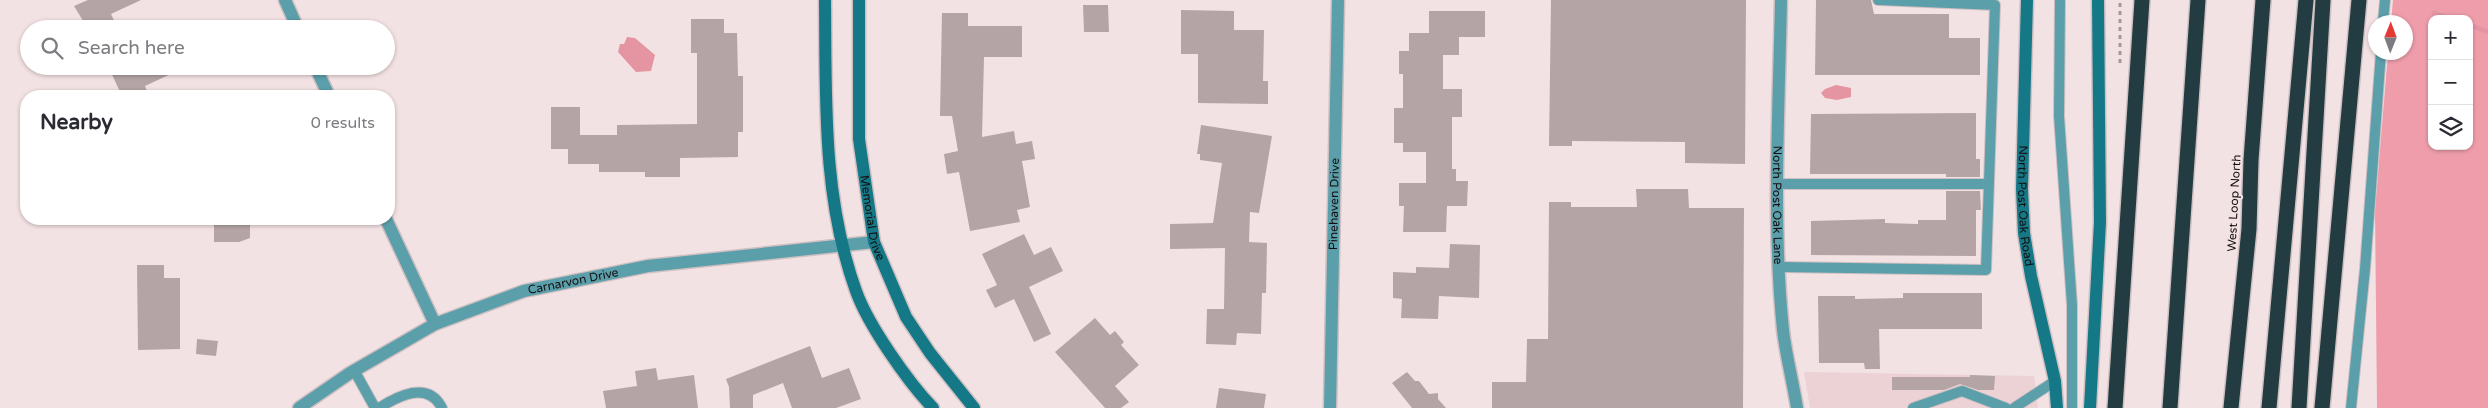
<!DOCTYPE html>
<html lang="en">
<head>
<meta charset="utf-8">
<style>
  :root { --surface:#fff; --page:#f2f2f3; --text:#2b2b33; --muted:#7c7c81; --line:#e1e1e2 }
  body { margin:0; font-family:"Varela Round",sans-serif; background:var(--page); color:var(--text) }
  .controls { position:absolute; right:15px; top:15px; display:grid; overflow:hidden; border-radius:10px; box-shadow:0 1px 4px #0004 }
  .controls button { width:45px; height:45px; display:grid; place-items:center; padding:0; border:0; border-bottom:1px solid var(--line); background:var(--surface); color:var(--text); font:25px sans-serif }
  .compass { position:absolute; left:2368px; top:15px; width:45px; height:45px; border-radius:50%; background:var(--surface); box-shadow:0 1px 4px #0004; rotate:1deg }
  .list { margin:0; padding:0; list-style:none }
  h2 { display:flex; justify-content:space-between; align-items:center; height:65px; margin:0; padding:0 20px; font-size:21px }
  h2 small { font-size:16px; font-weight:400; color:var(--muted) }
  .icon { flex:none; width:28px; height:28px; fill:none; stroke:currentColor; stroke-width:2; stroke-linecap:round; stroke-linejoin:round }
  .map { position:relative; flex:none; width:2488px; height:408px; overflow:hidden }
  .search { position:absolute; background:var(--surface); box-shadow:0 1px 4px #0004; left:20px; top:20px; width:375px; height:55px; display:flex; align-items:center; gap:12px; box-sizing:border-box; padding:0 18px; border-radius:28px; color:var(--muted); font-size:19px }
  .panel { position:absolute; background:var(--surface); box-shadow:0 1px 4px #0004; left:20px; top:90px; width:375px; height:135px; border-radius:20px }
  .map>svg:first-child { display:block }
</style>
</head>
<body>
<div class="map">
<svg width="2488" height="408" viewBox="0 0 2488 408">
  <rect width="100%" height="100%" fill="#f3e2e4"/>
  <path fill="#ecd2d5" d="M1804,372L2034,376L2038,408H1810Z"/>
  <path fill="#ef9dab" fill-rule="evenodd" d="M2393,0H2488V408H2377L2375,209L2388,53L2406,52V22H2391ZM2432,19H2469V146H2432Z"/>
  <path fill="#e594a2" d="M627,37L635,38L655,55L651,71L636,72L618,52L620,44H624Z
    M1836,85L1851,88V97L1837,100L1825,98L1821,93L1825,89Z"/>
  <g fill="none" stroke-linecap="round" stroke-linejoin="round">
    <path stroke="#e594a2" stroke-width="5" d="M2434,13L2450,19
      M2469,25L2488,32"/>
  </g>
  <path fill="#b4a4a6" d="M88,0H141L111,14L118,29H88L74,6Z
    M1551,0H1746L1745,164L1685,163V142L1572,141V146H1549Z
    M1816,0H1871L1874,14H1949V38H1980V75H1815Z
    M1083,5H1108L1109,32H1084Z
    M1181,10L1234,11V30H1264L1263,81H1268V104L1198,103V54H1181Z
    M1429,11H1485V37H1459V55H1443V89H1462V117H1452V169H1456V181H1468L1467,206H1447L1446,232H1403L1404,206H1399V183H1426V152H1403V143H1394V108H1403V74H1399V51H1409V33H1429Z
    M942,13H968V26H1022V57H984L982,137L1014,131L1016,144L1032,141L1035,159L1022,161L1030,207L1017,210L1020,222L970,231L959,172L947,174L944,154L958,151L952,116H940Z
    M691,19H724V33H737L738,76H743V132H738V157L680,158V177H645V172H599V164H568V149H551V107H580V135H617V125L697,124V53H691Z
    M108,66H188L145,86L149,96H122Z
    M1976,113V159H1980V177H1946V174H1810L1811,114Z
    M1201,125L1272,136L1259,213L1250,212L1249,242L1267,243L1266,293H1262L1261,334L1237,333L1236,345L1206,344L1207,309H1224L1225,248L1170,249V224L1213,223L1222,163L1200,160V154H1197Z
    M1636,189H1688L1689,208H1744L1743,408H1492V382H1526L1527,339H1548L1549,202H1571V207H1637Z
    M1946,191H1980L1981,210H1976V256L1811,255V221L1885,219V223L1918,224V220H1946Z
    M214,219H250V238L239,242H214Z
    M1024,234L1034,255L1051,247L1063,271L1029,287L1051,334L1034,342L1014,299L995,308L986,290L997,285L982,254Z
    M1450,244L1480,245L1479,298L1439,296L1438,319L1401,318L1402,299L1393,298V272L1416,273V267L1449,268Z
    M137,265H164V278H180V349L138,350Z
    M1903,293H1982V329H1879L1880,369H1865L1864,363H1819L1818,296H1855V299L1903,298Z
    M1095,318L1110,335L1115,331L1124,342L1121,345L1139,365L1115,386L1129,402L1121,408H1105L1055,352Z
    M197,339L218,341L216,356L196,354Z
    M810,346L822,378L849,368L861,399L836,408H792L783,383L753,395V408H730L729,387L726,379Z
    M656,368L658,380L694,375L698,408H606L603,391L637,386L635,371Z
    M1407,372L1415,381H1419L1429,394L1438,393V399L1446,408H1412L1392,383Z
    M1970,375L1995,376L1994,390H1978L1960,384L1944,390H1892V377H1970Z
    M1219,388L1266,394L1264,408H1216Z"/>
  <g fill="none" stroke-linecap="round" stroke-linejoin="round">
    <g stroke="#cfc0c2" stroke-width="12">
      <path id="service" d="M2060,0L2059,116L2072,305V408
        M2383,22L2385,0
        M1778,184H1989
        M1780,267L1986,270L1995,5L1878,0
        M354,370L375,408
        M379,408C398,396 428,380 442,408
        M1913,408L1962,391L2006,408
        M2014,408L2055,381
        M2351,408L2365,269L2381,52"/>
    </g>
    <g stroke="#cfc0c2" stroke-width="15">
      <g id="minor">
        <path d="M285,0L298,29"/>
        <path d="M315,66L329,96"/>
        <path d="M386,219L435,324"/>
        <path id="s1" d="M299,408L350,373L435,324L524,291L648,266L874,242"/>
        <path id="s2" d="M1330,408L1338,0"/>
      </g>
    </g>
    <g stroke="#cfc0c2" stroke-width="15">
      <g id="tertiary">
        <path id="s3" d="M1781,0C1779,109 1772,221 1783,330C1786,356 1793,382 1797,408"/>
      </g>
    </g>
    <g stroke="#cfc0c2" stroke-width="15">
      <g id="secondary">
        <path d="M825,0C826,97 822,197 856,291C868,325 908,382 933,408"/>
        <path id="s4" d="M859,0V139L874,242L906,317L930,353L974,408"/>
        <path id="s5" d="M2027,0L2022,189L2024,233L2031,276L2055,381L2057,408"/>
        <path d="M2090,408L2100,222L2098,0"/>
      </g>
    </g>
    <g stroke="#cfc0c2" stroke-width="18">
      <path id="motorway" d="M2115,408L2142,0
        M2170,408L2198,0
        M2231,408L2249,229L2251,160L2263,0
        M2269,408L2306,0
        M2299,408L2323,0
        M2322,408L2359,0"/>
    </g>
    <path stroke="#a6999b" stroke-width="3" stroke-dasharray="4 4" stroke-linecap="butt" d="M2120,63V0"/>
    <use href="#service" stroke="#5b9fab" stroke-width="10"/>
    <use href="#minor" stroke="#5b9fab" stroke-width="12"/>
    <use href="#tertiary" stroke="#5b9fab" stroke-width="12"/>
    <use href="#secondary" stroke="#147887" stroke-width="12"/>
    <use href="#motorway" stroke="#233c41" stroke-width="15"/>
  </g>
  <g text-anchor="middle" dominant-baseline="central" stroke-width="4" stroke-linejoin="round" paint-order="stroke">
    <g font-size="12" fill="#150f10" stroke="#f3e2e4">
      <text transform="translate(2234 203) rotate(-87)">West Loop North</text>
      <text stroke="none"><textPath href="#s2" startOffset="204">Pinehaven Drive</textPath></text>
      <text stroke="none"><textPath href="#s3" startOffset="205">North Post Oak Lane</textPath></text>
      <text stroke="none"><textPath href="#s5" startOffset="206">North Post Oak Road</textPath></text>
      <text stroke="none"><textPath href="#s4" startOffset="219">Memorial Drive</textPath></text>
      <text stroke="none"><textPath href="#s1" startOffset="305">Carnarvon Drive</textPath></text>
    </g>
  </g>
</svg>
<div class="controls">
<button>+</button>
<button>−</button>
<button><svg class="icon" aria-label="layers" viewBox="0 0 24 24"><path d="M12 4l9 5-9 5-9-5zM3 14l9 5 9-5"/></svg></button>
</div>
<svg class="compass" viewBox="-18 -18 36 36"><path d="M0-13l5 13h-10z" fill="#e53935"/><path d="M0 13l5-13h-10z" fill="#7c7c81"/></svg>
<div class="search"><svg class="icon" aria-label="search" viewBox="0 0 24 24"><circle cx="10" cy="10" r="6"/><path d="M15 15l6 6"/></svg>Search here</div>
<section class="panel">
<h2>Nearby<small>0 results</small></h2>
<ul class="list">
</ul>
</section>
</div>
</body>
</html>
